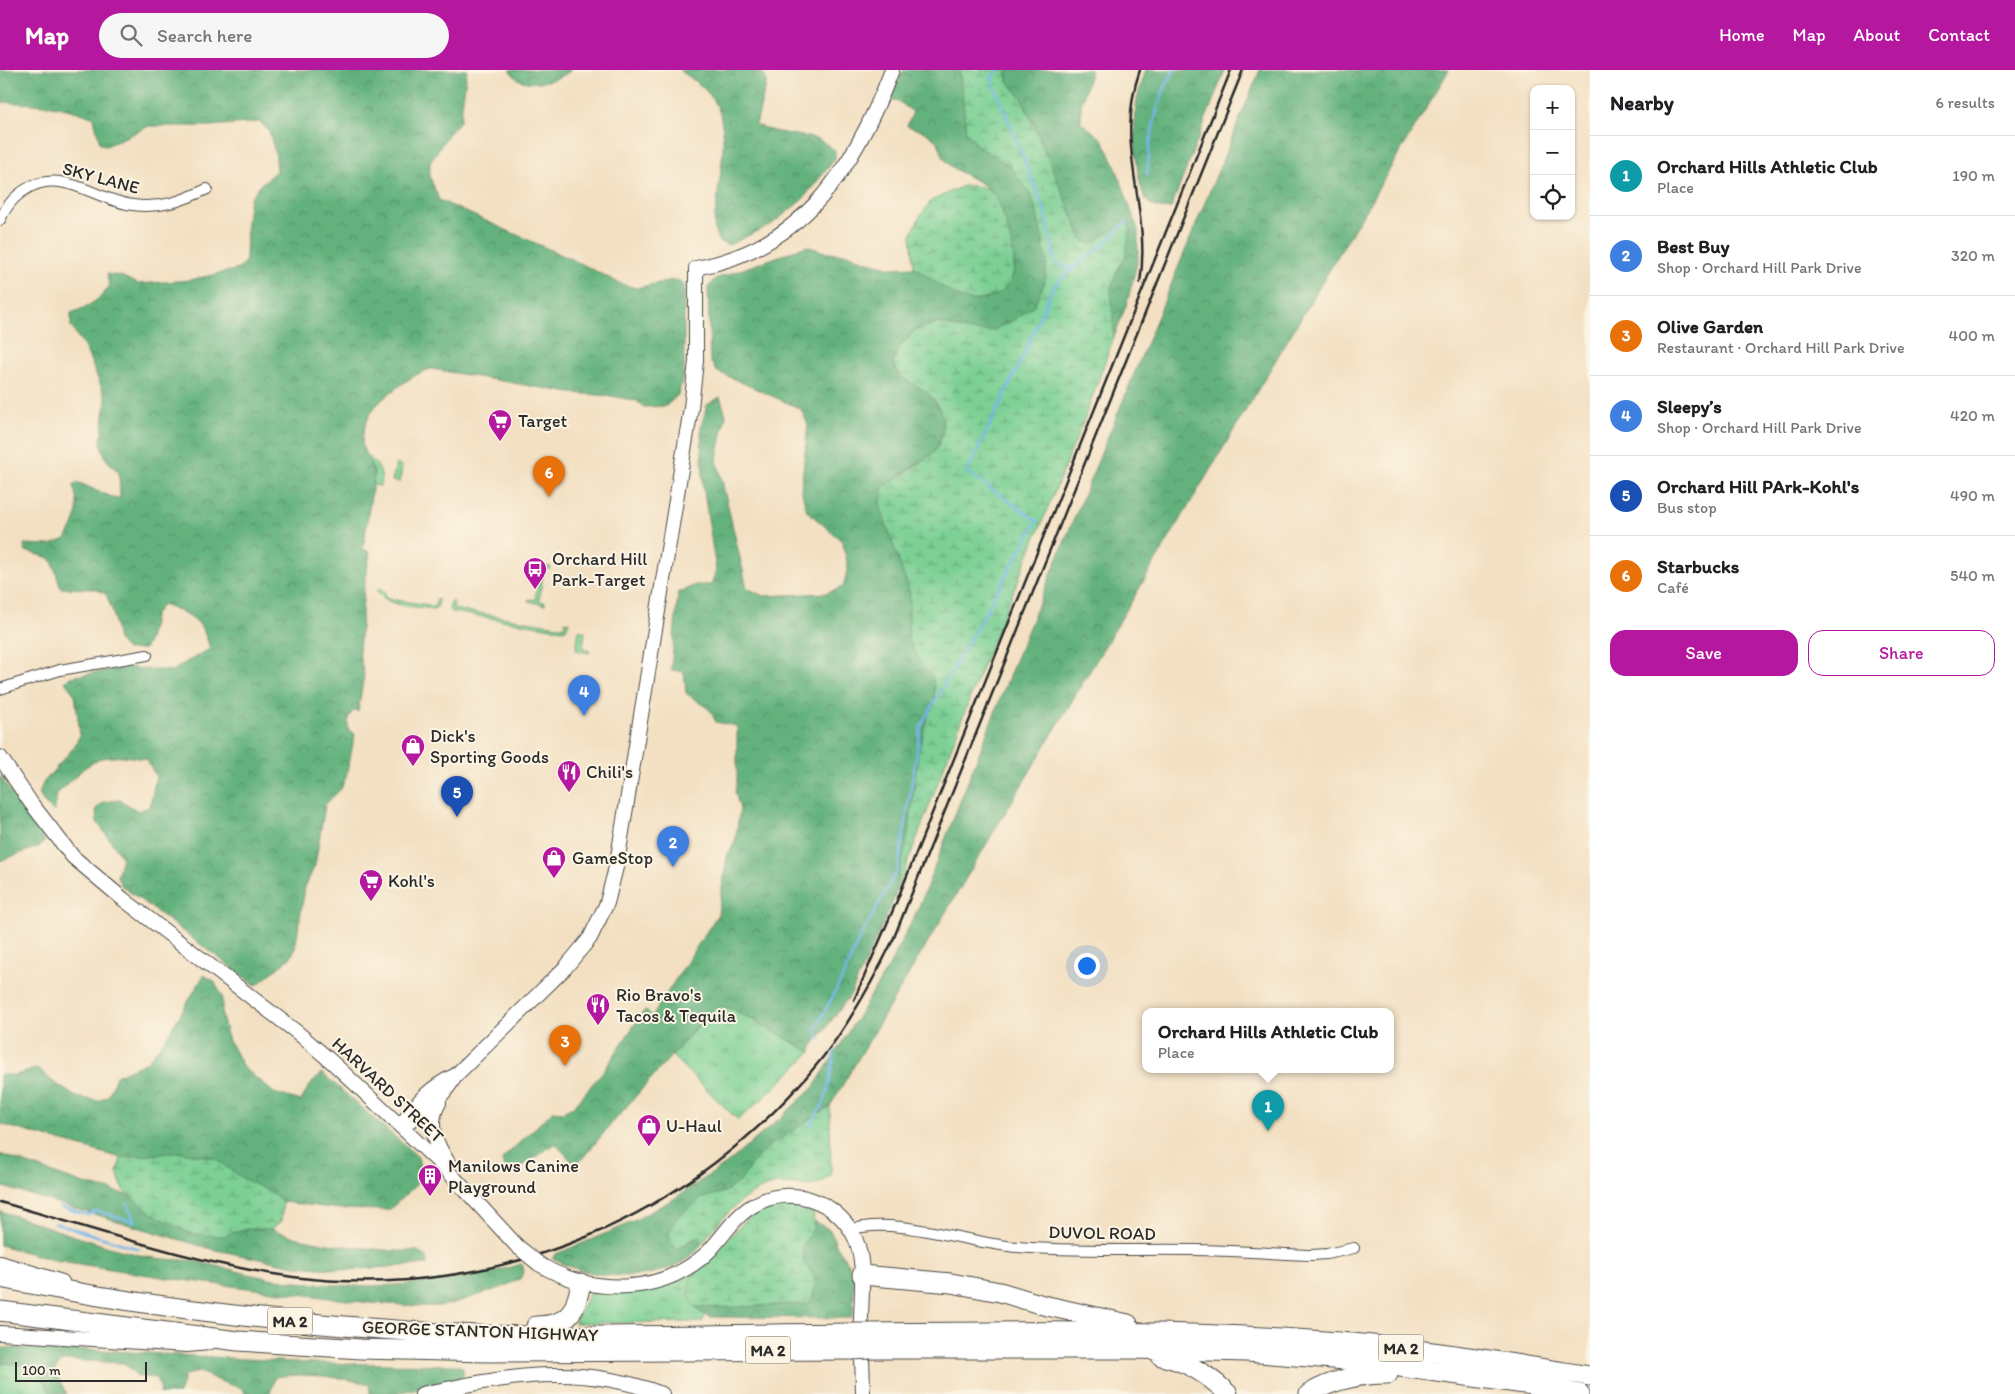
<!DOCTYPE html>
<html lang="en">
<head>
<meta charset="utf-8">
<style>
  :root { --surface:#fff; --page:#f6f6f6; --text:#202124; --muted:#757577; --line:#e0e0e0; --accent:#b5179e }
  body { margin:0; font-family:Itim,sans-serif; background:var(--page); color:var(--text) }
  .controls { position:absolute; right:15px; top:15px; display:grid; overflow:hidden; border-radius:10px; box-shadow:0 1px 4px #0004 }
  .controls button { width:45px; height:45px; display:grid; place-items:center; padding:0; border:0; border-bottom:1px solid var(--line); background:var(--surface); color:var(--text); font:25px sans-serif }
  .scale { position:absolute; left:15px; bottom:12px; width:132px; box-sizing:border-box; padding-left:5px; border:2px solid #2b2b2b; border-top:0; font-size:14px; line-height:18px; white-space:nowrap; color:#2b2b2b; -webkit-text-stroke:4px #fcf5e5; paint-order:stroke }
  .you { position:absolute; left:1086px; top:895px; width:18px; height:18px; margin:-12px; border:4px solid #fff; border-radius:50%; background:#1a73e8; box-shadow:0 0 0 8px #1a73e833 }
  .badge { display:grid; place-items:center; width:32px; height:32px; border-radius:50%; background:var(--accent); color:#fff; font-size:16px; font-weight:700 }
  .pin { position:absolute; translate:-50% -41px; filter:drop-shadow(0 1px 2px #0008) }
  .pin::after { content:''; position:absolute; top:26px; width:18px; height:15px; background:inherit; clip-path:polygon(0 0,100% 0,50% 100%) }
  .popup { position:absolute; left:1142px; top:938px; width:252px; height:65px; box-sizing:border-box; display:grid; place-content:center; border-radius:10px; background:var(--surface); filter:drop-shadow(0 1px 4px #0005); font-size:16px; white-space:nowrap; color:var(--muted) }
  .popup b { font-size:19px; color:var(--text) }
  .popup::after { content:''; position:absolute; left:50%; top:100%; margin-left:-10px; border:10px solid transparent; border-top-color:var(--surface) }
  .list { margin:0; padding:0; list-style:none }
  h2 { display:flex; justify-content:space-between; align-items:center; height:65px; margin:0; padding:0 20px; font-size:21px }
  h2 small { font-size:16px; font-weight:400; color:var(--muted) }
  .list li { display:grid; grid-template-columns:32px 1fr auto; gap:15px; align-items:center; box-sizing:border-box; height:80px; padding:0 20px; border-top:1px solid var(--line) }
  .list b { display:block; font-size:19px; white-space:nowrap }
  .list p { margin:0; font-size:16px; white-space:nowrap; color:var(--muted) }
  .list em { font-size:16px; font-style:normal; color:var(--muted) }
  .actions { display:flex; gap:10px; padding:15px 20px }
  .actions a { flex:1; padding:11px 0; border:1px solid var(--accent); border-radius:15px; text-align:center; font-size:18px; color:var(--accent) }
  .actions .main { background:var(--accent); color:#fff }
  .icon { flex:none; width:28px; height:28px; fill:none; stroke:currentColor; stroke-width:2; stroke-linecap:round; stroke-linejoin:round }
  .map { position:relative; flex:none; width:1590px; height:1324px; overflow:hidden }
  header { display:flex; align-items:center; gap:30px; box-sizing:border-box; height:70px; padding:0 25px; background:var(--accent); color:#fff }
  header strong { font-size:24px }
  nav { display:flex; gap:28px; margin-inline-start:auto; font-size:18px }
  .search { width:350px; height:45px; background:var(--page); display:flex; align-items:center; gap:12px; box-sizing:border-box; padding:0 18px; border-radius:28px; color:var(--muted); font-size:19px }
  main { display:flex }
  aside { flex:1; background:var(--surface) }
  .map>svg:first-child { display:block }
</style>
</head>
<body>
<header>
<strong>Map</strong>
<div class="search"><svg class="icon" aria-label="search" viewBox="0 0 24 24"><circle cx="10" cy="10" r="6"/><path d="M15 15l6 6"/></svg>Search here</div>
<nav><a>Home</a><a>Map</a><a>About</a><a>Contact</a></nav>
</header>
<main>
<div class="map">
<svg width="1590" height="1324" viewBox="0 0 1590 1324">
  <defs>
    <pattern id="grass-tufts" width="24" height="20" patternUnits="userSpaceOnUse" patternTransform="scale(1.25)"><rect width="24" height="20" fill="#7bd094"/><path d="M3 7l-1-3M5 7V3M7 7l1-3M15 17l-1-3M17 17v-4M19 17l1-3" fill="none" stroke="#65a979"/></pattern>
    <pattern id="forest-crowns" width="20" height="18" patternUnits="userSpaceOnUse" patternTransform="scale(1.25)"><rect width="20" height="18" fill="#64b27e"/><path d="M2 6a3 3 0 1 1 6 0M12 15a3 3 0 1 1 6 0" fill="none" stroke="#539167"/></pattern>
    <pattern id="wetland-marsh" width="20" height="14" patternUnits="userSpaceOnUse" patternTransform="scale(1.25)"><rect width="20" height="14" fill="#7bd094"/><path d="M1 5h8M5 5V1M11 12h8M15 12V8" fill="none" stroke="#65a979"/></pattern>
  </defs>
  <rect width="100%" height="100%" fill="#fcf5e5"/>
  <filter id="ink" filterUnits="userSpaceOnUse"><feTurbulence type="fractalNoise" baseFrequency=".02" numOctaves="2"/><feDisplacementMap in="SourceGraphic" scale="10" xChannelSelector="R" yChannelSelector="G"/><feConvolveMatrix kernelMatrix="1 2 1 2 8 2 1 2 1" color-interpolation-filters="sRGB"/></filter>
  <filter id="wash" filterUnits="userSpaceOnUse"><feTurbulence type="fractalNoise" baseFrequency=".0096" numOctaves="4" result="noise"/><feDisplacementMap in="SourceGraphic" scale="20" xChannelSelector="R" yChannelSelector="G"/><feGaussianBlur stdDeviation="1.12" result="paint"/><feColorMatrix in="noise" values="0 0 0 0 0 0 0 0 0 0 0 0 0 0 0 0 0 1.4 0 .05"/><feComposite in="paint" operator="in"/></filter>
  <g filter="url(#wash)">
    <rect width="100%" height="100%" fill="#f3e0c2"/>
    <path fill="url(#grass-tufts)" stroke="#537e60" d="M366,384C377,394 384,401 380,416L373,415L374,401Z
      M396,394L402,396L400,412L392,411Z
      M534,494L551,497L550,499H544L539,531L545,532V535L528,531L529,529L535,530L540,498L534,497Z
      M379,519L385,521V528L435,536L436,530L438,529V536L434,539C416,536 388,538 377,521Z
      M451,531L454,532L453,539L564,557L565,551L569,552L566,559L563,560L452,542L449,539Z
      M579,560L585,562L583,578L589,580V583L576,580Z
      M720,936L733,939L811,982L767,1025L738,1050L672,986L712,939Z
      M698,1200C686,1215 687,1236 706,1245L702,1252L574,1253L589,1224C601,1220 612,1223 624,1222C649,1221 677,1214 698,1200Z
      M0,1293C36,1294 35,1292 51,1324H0Z"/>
    <path fill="url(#forest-crowns)" stroke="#486e54" d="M0,0H467L460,51L448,65L430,92V107L439,130L582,194L621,214L636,218L673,210L680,211L684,215V303L678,325L666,336L644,337L637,331L612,326L571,323L432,299C418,300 384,326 375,337C368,345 362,362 362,373C363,384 373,394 374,406L363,479L370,482L364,517L359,583L364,605L358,642L355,640C347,646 348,651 348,660L355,664L346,707L341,719L325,735L315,795L305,817L295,879L290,888L257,915L254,914L122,816L117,807L122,787L97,752L96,739L103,732L120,730L138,741L150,737L156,706L146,689L124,686L101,688L84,698L57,724L55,742L44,733L39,724L43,713L74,677L80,665L75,625L65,612L71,607L124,597L173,601L181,595L210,579C201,547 192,546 163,534L155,544L149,570L144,579L127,580L118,570L113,542L106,524L95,519L61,518C56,507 56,497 50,488L25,481L24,474L51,475L66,469C77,450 81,438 73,416L77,412L114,428H120L119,403L106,389L101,375L106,328L86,280L71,256V243C87,237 99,231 109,217L107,204L121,206L138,214L190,210L239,199L246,190L247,150L250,128L259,116L276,101V86L269,61L260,52L210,56H149L106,76L100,73L94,48C61,34 35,34 0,32Z
      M509,0H571C561,10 531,17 518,9C515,7 512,3 509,0Z
      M679,0H761L767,10L756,55L773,61L818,69L835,80V89L802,130L772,154L729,175L719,172C711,155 715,149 717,131C720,105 729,61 717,36C709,20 693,9 679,0Z
      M904,0H960L966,62L978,76L1009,95L1026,118L1036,138L1047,194L1044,214L1034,235L1014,250L990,261H970L938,253L915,260L898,278L893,293L899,306L928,323L942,343L943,360L935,382L899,406L881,439L910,523L908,569L921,594L933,606L935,633L928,646L918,683L909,761L892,834L851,924L812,977L811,982L733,939L720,936L712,939C667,992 620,1042 576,1096L555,1073L529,1092L511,1101C504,1099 503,1096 502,1089L553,1041L563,1042L574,1036L605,999L643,942L646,941L652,946L718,844L727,786L735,772L740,739L735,722L737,712V656L716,652L710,640L686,623L684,602L671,600L678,523L695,515H711L716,500L703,415L701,357L707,335L720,327L726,345L717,389L747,518L763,526L826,523L843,517L848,498L843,472L807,441L801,419L808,355L801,339L716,301L710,290L708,218L715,209L807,176L827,183L847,184L865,191L893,198L914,197L983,230C1025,217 1016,188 1005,155C1002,146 1000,134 995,126C982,107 954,106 943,87C940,83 940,76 938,72L925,62L907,56L913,42L901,33L890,29L892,22Z
      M1009,0H1091L1081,35V52L1103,70L1115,95L1138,160V189L1127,233L1114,267L1111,218L1117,201L1125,186L1083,171L1022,28L1008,12L1007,3Z
      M1146,0H1225L1171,138C1164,139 1154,138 1149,133C1134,120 1133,49 1137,30C1139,20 1143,10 1146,0Z
      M1260,0H1449L830,1036L770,1076L753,1092L741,1110L725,1122L702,1128L678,1177L700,1166L702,1173C676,1216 590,1212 552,1188L556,1184L624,1156L672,1130L729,1092L779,1049L814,1017L888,898L918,839L1015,591Z
      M0,706L45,771L40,776L0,791Z
      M204,905L214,911L222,926V947L229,971L243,997L274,1023L301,1031L309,1016L322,1003L418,1087L420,1097L419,1112L389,1140L341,1139L283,1132L274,1124L242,1108L214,1088L181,1082L121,1088L0,1054V1005H16L38,998L52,1011L76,1027L99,1031L109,1025L116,1006L147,992L166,968Z
      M0,1084L84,1114L107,1119L134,1127L153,1144L223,1166L247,1159H271L295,1167L327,1174L394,1181H418L427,1187V1194L348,1200L295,1196L211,1179L0,1116Z
      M0,1141C48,1156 95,1175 144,1186C160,1190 177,1189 193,1191C217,1195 240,1203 263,1207C349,1222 439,1218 522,1194L524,1201L520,1209L503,1217L470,1228L443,1236H418L371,1233L174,1209L54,1190L0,1175Z
      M815,1151L830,1160L836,1174L854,1204L853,1242L851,1248L710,1247L701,1243L696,1237C734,1239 772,1234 809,1234L813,1203L804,1193L803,1174L813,1159Z
      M0,1278L97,1280L311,1293L455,1295L463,1297V1305L460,1309L392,1324H370L369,1314C338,1307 306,1302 275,1307L270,1324H245L242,1318L227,1314L200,1302L185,1305L179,1324H160L161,1320L156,1308L137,1306L124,1293L66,1290L60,1293L54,1301L67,1324H51C35,1292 36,1294 0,1293Z"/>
    <path fill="url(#wetland-marsh)" stroke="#537e60" d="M960,0H1009L1007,3L1008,12L1022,28L1083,171L1091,174L1127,151L1130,160L1125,187L1117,201L1111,218L1114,267L1084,350L975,615L892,834L909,761L918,683L928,646L935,633L933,606L921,594L908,569L910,523L881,439L882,419C892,411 930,388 935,381C948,362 945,336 926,322C910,310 903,314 893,293L898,279L915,260L938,253L970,261H990L1014,250L1034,235L1044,214L1047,194L1036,138L1026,118L1009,95L978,76L966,62Z
      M963,116C971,116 982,115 989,120C998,126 1003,143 1006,154C1014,181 1025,217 988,228C982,230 972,231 966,229C948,224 930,206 914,197L911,165L919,148L931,131Z
      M830,1036L831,1105C813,1125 791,1109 769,1116C739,1126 721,1150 702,1173L699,1166L678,1178L671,1174L669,1163L677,1147L702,1128L725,1122L741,1110L753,1092L770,1076Z
      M181,1082L214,1088L242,1108L274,1124L283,1132L281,1151L271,1159H247L223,1166L189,1163L153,1144L123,1120L117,1102L121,1088Z
      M797,1132L814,1138L813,1159L803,1174L804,1193C817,1207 818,1217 809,1234C772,1234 734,1239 696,1237L692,1233L689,1224L691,1209L741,1155L750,1146L760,1139L772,1135Z"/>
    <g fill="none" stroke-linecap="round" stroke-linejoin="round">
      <path stroke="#75b7ea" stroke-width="2.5" d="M998,0L991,8L1045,141L1055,192L1065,198L1078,195
        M1147,105C1149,69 1155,32 1174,0
        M820,969L815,960L845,903L858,871L898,799L921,656L1037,451L967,402L1022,289L1052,219L1065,205L1101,177L1127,151
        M811,1055C814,1047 819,1042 823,1034C828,1023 834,993 834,980
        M60,1137L88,1145L97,1141L135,1152L127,1133
        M55,1153L139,1179"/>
    </g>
  </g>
  <g filter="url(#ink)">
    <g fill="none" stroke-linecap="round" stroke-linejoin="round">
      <g stroke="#494642" stroke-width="12">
        <path id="street" d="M0,150C7,135 15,125 30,117C65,99 98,131 133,135C160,139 182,131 207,119
          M0,619L60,600L147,585
          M850,1160C894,1145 970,1174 1018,1177C1077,1182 1136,1179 1195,1180C1234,1180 1273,1184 1312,1185L1327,1184L1354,1178"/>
      </g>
      <g stroke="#494642" stroke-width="16">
        <path id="secondary" d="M0,687L31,733L73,787L123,829L298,963L332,992L445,1098L517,1176
          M439,1033C426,1055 436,1074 449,1094
          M403,1053C418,1030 431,1017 456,1005
          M401,1056C426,1042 442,1029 456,1005L565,898L590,868L607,833L617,793L691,338L696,291V198C805,178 855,96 892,0
          M0,1193L62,1212
          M539,1194C590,1225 659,1226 706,1184C723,1168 734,1145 756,1134C794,1113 845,1134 858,1176C865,1200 861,1227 861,1252C861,1276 863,1300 863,1324
          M0,1263L187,1275L209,1273
          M422,1324C508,1306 577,1292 662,1324"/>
      </g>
      <g stroke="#494642" stroke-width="21">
        <path id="highway" d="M862,1205L951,1213L1000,1222L1043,1235L1128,1254
          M0,1208C103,1229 206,1243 310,1253C366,1258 422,1263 478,1265C602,1268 727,1264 852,1263
          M0,1241L238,1271L361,1279L488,1282L852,1280
          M536,1256C569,1255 575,1243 581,1213
          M871,1263C1035,1261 1198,1259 1362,1274C1438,1281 1514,1294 1590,1306
          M871,1279H1133L1247,1282L1357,1291L1525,1314L1580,1324
          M1161,1286C1186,1291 1210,1306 1228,1324
          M1309,1324C1334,1309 1360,1304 1388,1304"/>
      </g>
      <use href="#street" stroke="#fff" stroke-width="10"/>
      <use href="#secondary" stroke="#fff" stroke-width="14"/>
      <use href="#highway" stroke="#fff" stroke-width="19"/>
      <path stroke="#2b2b2b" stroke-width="2.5" d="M1140,0C1113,75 1152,138 1140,213
        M854,930L896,833L1231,0
        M0,1132C95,1159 195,1194 293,1207C497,1233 696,1147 823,987C851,951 873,911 893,870L1243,0"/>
      <g stroke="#494642" stroke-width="16" stroke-linecap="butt">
        <path id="secondary-bridge" d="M517,1176L539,1194"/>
      </g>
      <g stroke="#494642" stroke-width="21" stroke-linecap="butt">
        <path id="highway-bridge" d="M852,1263H871
          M852,1280L871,1279"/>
      </g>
      <use href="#secondary-bridge" stroke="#fff" stroke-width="14"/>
      <use href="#highway-bridge" stroke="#fff" stroke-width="19"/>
    </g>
  </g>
  <defs>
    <g id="supermarket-pin" transform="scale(1.25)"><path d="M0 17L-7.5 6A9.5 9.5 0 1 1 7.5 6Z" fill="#b5179e" stroke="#fcf5e5"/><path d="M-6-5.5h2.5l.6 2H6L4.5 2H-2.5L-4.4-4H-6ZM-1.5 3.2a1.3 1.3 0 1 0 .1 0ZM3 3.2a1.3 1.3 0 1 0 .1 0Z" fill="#fff"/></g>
    <g id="bus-pin" transform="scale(1.25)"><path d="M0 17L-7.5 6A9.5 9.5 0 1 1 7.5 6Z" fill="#b5179e" stroke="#fcf5e5"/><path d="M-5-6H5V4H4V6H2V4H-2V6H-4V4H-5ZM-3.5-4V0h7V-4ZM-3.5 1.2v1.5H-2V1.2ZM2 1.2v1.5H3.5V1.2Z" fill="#fff"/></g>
    <g id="shop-pin" transform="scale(1.25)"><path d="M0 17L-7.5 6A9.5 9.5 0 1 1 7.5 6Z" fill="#b5179e" stroke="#fcf5e5"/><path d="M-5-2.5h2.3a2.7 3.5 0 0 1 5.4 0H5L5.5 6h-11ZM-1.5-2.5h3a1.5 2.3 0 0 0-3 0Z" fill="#fff"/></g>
    <g id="restaurant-pin" transform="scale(1.25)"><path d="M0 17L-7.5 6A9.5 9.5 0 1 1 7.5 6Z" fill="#b5179e" stroke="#fcf5e5"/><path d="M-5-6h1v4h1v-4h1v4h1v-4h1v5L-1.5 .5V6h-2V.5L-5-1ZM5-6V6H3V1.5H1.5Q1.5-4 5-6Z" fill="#fff"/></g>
    <g id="building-pin" transform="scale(1.25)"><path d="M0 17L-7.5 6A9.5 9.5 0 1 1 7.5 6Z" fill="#b5179e" stroke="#fcf5e5"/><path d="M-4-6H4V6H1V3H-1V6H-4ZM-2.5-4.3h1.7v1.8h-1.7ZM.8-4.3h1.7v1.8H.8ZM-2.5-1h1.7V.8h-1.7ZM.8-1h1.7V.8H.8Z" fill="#fff"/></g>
  </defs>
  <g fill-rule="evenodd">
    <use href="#supermarket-pin" x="500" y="351"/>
    <use href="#bus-pin" x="535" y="499"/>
    <use href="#shop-pin" x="413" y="676"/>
    <use href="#restaurant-pin" x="569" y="702"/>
    <use href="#shop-pin" x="554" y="788"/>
    <use href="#supermarket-pin" x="371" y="811"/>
    <use href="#restaurant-pin" x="598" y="935"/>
    <use href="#shop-pin" x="649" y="1056"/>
    <use href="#building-pin" x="430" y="1106"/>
  </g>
  <g text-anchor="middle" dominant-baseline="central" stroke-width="4" stroke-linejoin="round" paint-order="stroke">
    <g fill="#fcf5e5" stroke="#6a6863" stroke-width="1">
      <rect x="267.5" y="1237.5" width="45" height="27" rx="4"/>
      <rect x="1378.5" y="1264.5" width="45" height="27" rx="4"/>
      <rect x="745.5" y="1266.5" width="45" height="27" rx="4"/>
    </g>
    <g font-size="16" font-weight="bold" fill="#2b2b2b">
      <text x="290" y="1251">MA 2</text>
      <text x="1401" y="1278">MA 2</text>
      <text x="768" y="1280">MA 2</text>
    </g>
    <g font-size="18" fill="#2b2b2b" stroke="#fcf5e5">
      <text transform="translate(101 108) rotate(15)">SKY LANE</text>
      <text transform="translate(388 1020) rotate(43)">HARVARD STREET</text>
      <text transform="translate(1102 1163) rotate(1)">DUVOL ROAD</text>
      <text transform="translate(480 1261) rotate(2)">GEORGE STANTON HIGHWAY</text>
    </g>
    <g font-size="18" fill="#2b2b2b" stroke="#fcf5e5" text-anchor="start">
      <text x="518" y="351">Target</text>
      <text x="552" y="489">Orchard Hill<tspan x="552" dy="21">Park-Target</tspan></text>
      <text x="430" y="666">Dick's<tspan x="430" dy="21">Sporting Goods</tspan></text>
      <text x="586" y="702">Chili's</text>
      <text x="572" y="788">GameStop</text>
      <text x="388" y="811">Kohl's</text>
      <text x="616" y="925">Rio Bravo's<tspan x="616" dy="21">Tacos &amp; Tequila</tspan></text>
      <text x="666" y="1056">U-Haul</text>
      <text x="448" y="1096">Manilows Canine<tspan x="448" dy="21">Playground</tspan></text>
    </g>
  </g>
</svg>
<div class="controls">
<button>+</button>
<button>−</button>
<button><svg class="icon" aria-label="locate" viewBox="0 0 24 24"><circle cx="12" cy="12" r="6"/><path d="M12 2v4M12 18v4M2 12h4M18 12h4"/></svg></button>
</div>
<div class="scale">100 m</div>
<div class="you"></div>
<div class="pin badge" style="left:1268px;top:1061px;background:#0f9aa8">1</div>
<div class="popup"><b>Orchard Hills Athletic Club</b>Place</div>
<div class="pin badge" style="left:673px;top:797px;background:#3f7fe0">2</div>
<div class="pin badge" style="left:565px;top:996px;background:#e8710a">3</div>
<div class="pin badge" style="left:584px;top:646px;background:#3f7fe0">4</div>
<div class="pin badge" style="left:457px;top:747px;background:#1a4fb4">5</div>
<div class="pin badge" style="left:549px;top:427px;background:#e8710a">6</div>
</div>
<aside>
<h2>Nearby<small>6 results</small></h2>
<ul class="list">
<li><span class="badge" style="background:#0f9aa8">1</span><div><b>Orchard Hills Athletic Club</b><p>Place</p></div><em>190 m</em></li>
<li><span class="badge" style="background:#3f7fe0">2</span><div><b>Best Buy</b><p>Shop · Orchard Hill Park Drive</p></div><em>320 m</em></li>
<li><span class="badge" style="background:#e8710a">3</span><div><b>Olive Garden</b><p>Restaurant · Orchard Hill Park Drive</p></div><em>400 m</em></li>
<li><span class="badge" style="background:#3f7fe0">4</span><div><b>Sleepy’s</b><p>Shop · Orchard Hill Park Drive</p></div><em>420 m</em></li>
<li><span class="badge" style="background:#1a4fb4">5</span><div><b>Orchard Hill PArk-Kohl's</b><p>Bus stop</p></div><em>490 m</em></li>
<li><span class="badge" style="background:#e8710a">6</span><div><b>Starbucks</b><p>Café</p></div><em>540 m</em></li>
</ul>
<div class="actions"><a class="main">Save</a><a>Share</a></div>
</aside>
</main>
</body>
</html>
